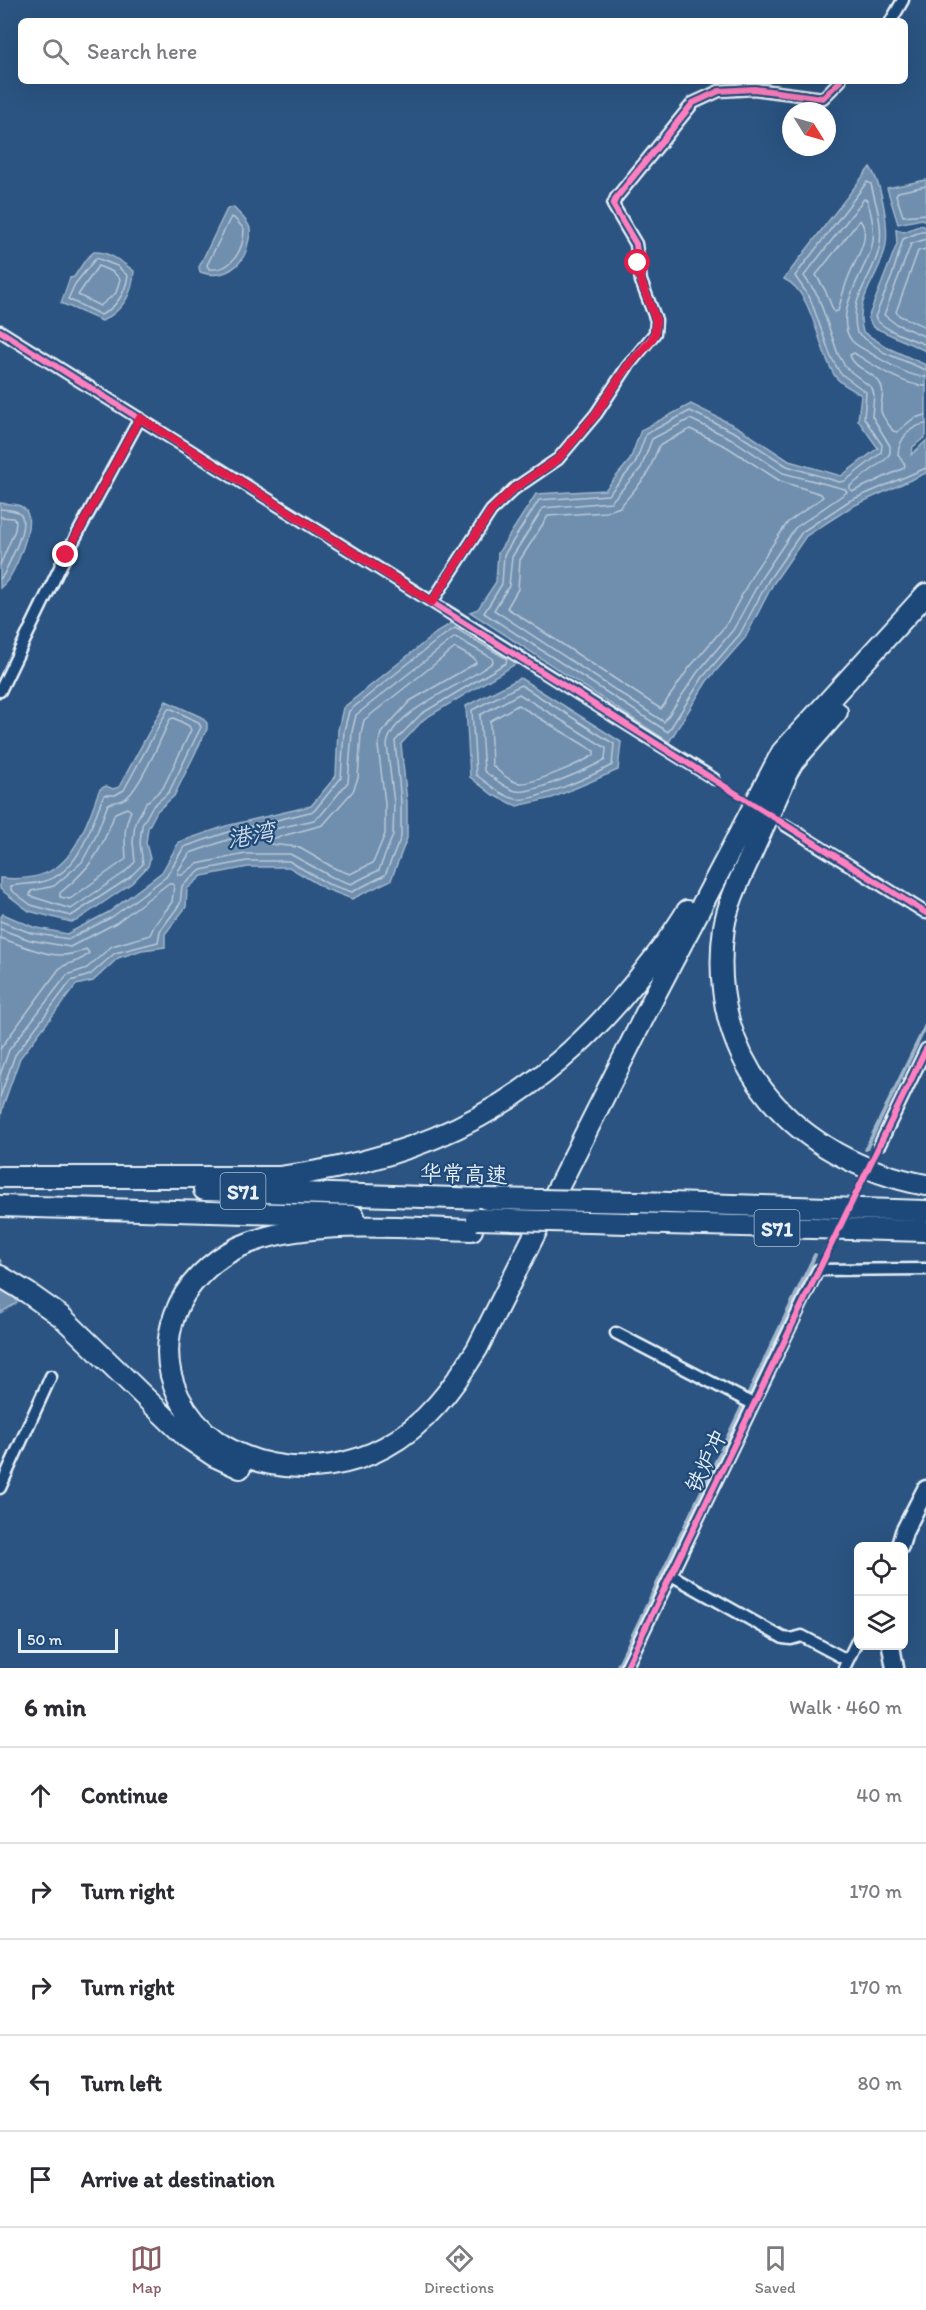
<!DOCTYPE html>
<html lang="en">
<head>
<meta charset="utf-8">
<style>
  :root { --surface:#fff; --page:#f2f2f3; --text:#2b2b33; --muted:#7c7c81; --line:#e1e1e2; --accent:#8a5d65 }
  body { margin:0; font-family:Itim,"LXGW WenKai TC",sans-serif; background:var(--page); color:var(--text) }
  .controls { position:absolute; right:18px; bottom:18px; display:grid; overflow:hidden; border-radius:9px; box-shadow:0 6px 24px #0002 }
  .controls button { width:54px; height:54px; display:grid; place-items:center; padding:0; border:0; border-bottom:2px solid var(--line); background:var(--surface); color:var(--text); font:30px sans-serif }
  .compass { position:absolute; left:782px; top:102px; width:54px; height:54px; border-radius:50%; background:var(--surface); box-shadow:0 6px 24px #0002; rotate:127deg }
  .scale { position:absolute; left:18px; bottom:15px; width:100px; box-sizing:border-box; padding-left:6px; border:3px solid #e8f1f8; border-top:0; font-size:16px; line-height:21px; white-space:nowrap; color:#e8f1f8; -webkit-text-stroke:4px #1f4a7a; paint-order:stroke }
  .stop { position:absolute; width:18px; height:18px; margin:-14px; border:4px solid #e11d48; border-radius:50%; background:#fff }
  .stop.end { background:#e11d48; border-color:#fff; box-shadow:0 2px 6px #0008 }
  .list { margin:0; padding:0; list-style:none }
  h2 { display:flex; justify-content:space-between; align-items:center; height:78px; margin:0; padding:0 24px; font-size:26px }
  h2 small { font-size:20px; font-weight:400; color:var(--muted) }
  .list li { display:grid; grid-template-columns:39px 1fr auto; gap:18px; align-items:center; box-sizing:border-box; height:96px; padding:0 24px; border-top:2px solid var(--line) }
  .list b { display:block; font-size:22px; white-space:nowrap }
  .list em { font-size:20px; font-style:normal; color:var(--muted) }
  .icon { flex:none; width:33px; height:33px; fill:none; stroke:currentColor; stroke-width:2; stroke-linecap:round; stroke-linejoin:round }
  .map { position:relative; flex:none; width:926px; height:1668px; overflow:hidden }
  .search { position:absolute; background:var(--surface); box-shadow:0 6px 24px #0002; left:18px; right:18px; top:18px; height:66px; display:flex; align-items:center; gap:15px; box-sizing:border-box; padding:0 21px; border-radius:9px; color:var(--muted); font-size:22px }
  .sheet { height:558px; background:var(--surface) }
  nav { display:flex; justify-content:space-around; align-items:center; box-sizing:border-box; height:84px; border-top:2px solid var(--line); background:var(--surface); font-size:16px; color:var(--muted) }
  nav a { display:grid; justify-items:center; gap:3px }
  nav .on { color:var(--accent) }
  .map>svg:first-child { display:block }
</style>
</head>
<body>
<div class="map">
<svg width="926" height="1668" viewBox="0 0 926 1668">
  <rect width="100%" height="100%" fill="#2b5482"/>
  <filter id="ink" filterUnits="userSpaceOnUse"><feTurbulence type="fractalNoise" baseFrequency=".0167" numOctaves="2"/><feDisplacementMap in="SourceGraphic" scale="12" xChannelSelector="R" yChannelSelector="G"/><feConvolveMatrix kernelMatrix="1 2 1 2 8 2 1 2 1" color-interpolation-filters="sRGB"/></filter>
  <g filter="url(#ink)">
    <path fill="#708ead" stroke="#a0b6cb" stroke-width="1.5" d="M870,167C882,185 891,232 884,253C876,281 854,300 863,332L888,348L926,365V436L913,447L911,455L926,441V473L851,507L806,536L773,584L745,638L707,681L669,742L470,612L478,609L496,582L498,553L536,494L605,490L630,460L641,430L691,404L739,428L789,461L841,476L878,448L858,420L861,395C853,389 840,384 835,376C818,350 813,291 784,279Z
      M926,180V222L922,219L898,224L887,188Z
      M233,207C238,213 249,221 250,229C251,233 249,239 248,243C244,267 223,280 200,272L199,267L227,209Z
      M921,225L926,227V351L873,327L868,318L897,244L896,229L904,232Z
      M94,252C109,251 123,263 134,271C133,294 122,311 102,321L61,303L70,278L74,277L86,259Z
      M0,503C9,504 21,503 26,511C35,524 17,566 9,578C7,582 3,585 0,588Z
      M456,620L522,660L424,719L401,744L407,802V838L391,880L352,899L326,889L289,867H248L202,876L187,889L186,907L165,934V947L142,950L118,958L93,981L76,985L20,1058L3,1106L0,1121V918L3,914L33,927L67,934L109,912L162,872L179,842L226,826L311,806L336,776L338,730L343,708L436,633Z
      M520,678L621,742L618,770L552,798L517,806L493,795L470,777L466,706Z
      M166,701L201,717L207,723V729L174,796L157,811L148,828L146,843L150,859L148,866L132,883L76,921L71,922L29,911L0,889V878C54,883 71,862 90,815C94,806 96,797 100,789L106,786L113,789L119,787Z
      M0,1259L17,1303L0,1313Z"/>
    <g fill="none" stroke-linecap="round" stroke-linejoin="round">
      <path stroke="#b8c9da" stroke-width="1.5" d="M926,186L898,192L896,195L903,216L926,214
        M231,217L234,218L244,229C244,249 232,272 209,269L207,265Z
        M860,220C873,237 854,261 848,278C844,288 841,300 838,311L834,312L825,290L816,275Z
        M926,232H920L903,239L892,276L875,317C881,330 913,339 926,345
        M926,239L911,244L884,315L896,324L926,337
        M926,249L918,251L896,312L900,316L926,327
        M96,258L117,266L128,276C125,293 117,307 101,315L68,299L75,284Z
        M98,266L113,272L120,279L116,293L100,306L78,295Z
        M926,370L885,353L857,333C848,297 872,280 879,249C884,227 876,205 871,184L867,182L795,276L810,298L831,357L840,373L866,392L864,418L882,445L881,453L845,481L839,482L787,466L736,433L690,411L646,434L635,464L608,495L539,500L504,555L502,584L484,613L668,732L703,677L740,634L768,581L802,532L849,501L926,468
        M926,377C910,377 889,364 875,356C868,351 858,347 852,341C832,316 863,273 871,250C876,235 872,215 867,200L864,199L804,276L818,296L838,354L846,368L872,388L874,395L872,416L890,446V453L886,459L850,486V490L854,491L904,468L905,465L898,454C899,439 911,425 926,424
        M926,386C904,386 873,365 854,353L850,355C854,369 872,371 880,383C886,393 880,401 881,411C882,417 890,426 893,431L897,432L914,418L926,415
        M690,419L732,439L783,473L845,489L847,492L795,528L762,577L733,630L697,673L664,722L494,610L509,586L512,557L543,508L611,502L641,468L652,439Z
        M690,429L727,447L780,481L821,494L823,497L788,522L754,572L726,625L689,668L661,709L507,608L518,589L520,560L548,516L606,512L620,507L647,475L659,446Z
        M0,509C6,510 14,509 19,513C32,522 9,562 4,574L0,579
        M0,517L13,518L16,521L15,530L0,565
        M455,637L492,658L493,662C469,683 390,711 387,745L394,803L393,835L379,870L351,884L332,877L290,854H245L197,864L182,875H178V871L190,853L230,839L314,820L321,815L348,782L352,732L356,715Z
        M455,648L475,659L476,663L410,701L381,733L378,746L385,803V834L373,863L350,874L336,869L298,847L270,844L271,839L323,825L353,791L358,778L361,733L364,720Z
        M521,685L614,744L612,765C596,774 532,803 516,799C501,796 488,783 476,775L472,710Z
        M519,694L606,748L605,760C590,768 531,795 516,791C504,788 494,778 484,771L480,715Z
        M518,705L594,751V755C581,763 534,784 520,783C510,782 498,771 492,765L490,721Z
        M168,709H172L198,722L201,727L169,792L152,807L142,825L140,843L143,864L129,878L71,916L31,905L11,890V886C23,883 37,885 48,880C82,868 91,823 104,795H115L124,790Z
        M174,718L189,726L191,730L163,788L146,803L135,823L133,842L135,862L124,873L71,909L30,896L31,891L54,886L82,862L95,838L108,804C114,802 120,802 126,798C140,788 162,737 170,719Z
        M127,808L131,811C123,828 125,841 126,859L70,899L60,897V893C92,867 101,851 115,813Z
        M0,921L31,933L69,939L112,917L166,877L184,847L228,832L314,811L341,778L344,731L349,711L440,638L455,628L507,659L506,663L421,714L395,741L401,802V837L385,875L352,892L328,884L289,861H247L201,870L182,886L180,904L160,931L158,942L115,953L90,975L71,981L15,1055L0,1097
        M0,929L30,940L70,947L116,923L169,883L174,885L172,902L154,926L150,935L112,946L87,968L67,975L9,1050L0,1075
        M0,938C29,947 56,964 86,949L89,953C81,963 69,961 59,969L0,1049"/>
      <path stroke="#a0b6cb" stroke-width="4" d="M866,1149L926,1025
        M617,1668L815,1255"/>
      <path stroke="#476c94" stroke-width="10" stroke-dasharray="10 5" stroke-linecap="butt" d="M714,779L785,825
        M847,1211L880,1144
        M818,1270L840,1225"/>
      <g stroke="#e8f1f8" stroke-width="15">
        <path id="street" d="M891,21L903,0
          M0,331L714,779
          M432,602L491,511L514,489L558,459L596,414L627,367L655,333L656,320L641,281L636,244L613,205L616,198L693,103L719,91L754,89L823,98L840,81
          M0,691L66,555L140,418
          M785,825L926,913
          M880,1144L926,1049
          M616,1333L753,1404
          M0,1488L51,1376
          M671,1575L783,1638L791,1639L802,1636L847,1660
          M626,1668L818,1270L926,1269
          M844,1668L858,1639"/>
      </g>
      <g stroke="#e8f1f8" stroke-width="21">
        <path id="primary" d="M900,1546L904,1532L926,1489
          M891,1646L895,1668"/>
      </g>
      <g stroke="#e8f1f8" stroke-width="24">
        <path id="highway" d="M785,779C773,806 761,832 749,859C739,881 728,903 724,927C705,1064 796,1160 926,1185
          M777,790L793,762L837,712
          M0,1177H280C431,1158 540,1101 636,981C654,959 672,936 687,911
          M204,1190L486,1199
          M639,1202L926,1211
          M0,1206L354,1216
          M627,1223L926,1231
          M472,1230C402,1228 304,1217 239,1247C212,1260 185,1285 175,1314C165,1342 166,1371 179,1397C216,1472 318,1484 385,1447C426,1425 453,1388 477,1349L657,991L782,752L926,594
          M0,1276L28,1293L62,1317L186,1437L214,1456L240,1468"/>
      </g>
      <use href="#street" stroke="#1f4a7a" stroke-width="10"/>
      <use href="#primary" stroke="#1f4a7a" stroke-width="16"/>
      <use href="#highway" stroke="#1f4a7a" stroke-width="20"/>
      <g stroke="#e8f1f8" stroke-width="24" stroke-linecap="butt">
        <path id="highway-bridge" d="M486,1199L639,1202
          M477,1219L627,1223"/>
      </g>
      <use href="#highway-bridge" stroke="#1f4a7a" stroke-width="20"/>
      <g stroke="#1f4a7a" stroke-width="10">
        <path id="cycleway" d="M0,331L926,913
          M432,602L491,511L514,489L558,459L596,414L627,367L655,333L656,320L641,281L636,244L613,205L616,198L693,103L719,91L754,89L823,98L840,81
          M626,1668L926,1049"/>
      </g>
      <use href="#cycleway" stroke="#ff80c0" stroke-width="6"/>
    </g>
  </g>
  <g fill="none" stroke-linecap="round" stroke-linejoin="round" filter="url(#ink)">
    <path stroke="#e11d48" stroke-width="8" d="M66,555L140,418L432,602L491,511L513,489L558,459L596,414L627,367L650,342L655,333L656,320L641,281L638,263"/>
  </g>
  <g text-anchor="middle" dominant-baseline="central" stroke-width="4.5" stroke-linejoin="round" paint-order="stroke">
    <g fill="#1f4a7a" stroke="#acbfd2" stroke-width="1.5">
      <rect x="220.5" y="1173" width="45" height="36" rx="4.5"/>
      <rect x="754.5" y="1210" width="45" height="36" rx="4.5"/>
    </g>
    <g font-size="21" font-weight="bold" fill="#e8f1f8">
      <text x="243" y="1191">S71</text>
      <text x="777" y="1228">S71</text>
    </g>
    <g font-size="22" fill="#e8f1f8" stroke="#1f4a7a">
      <text transform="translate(464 1174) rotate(2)">华常高速</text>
      <text transform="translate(706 1461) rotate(-64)">铁炉冲</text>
    </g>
    <g font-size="24" font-style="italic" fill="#d0dde9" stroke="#1f4a7a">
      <text transform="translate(251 835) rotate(-10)">港湾</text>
    </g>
  </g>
</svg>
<div class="controls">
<button><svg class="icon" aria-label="locate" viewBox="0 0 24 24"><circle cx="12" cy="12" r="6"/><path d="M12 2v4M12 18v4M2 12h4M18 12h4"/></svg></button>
<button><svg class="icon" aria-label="layers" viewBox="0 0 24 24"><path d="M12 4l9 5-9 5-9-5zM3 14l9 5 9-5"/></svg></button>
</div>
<svg class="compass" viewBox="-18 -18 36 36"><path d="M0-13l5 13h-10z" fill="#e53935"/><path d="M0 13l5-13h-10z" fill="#7c7c81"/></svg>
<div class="scale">50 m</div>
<div class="stop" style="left:638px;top:263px"></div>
<div class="stop end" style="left:66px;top:555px"></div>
<div class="search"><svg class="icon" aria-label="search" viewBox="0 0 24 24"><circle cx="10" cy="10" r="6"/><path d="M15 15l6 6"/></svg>Search here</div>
</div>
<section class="sheet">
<h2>6 min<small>Walk · 460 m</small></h2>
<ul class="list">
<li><svg class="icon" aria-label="ahead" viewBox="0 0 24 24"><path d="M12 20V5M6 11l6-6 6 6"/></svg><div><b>Continue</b></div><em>40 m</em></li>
<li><svg class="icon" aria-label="right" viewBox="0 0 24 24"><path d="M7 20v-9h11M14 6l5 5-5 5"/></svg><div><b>Turn right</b></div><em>170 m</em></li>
<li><svg class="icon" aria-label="right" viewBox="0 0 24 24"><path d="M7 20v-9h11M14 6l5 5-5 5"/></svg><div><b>Turn right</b></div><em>170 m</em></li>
<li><svg class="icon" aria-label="left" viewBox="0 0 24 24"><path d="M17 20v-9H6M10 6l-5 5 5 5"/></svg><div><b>Turn left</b></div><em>80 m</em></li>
<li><svg class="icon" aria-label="arrive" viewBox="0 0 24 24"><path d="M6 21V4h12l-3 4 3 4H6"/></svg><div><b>Arrive at destination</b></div></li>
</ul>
</section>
<nav>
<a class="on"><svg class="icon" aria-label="map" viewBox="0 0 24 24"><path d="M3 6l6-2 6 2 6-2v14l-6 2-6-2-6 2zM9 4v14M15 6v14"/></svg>Map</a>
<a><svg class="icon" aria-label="directions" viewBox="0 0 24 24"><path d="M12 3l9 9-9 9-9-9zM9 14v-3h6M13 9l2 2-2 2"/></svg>Directions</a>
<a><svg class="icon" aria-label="saved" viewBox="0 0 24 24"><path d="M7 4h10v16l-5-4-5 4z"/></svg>Saved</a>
</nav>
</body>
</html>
